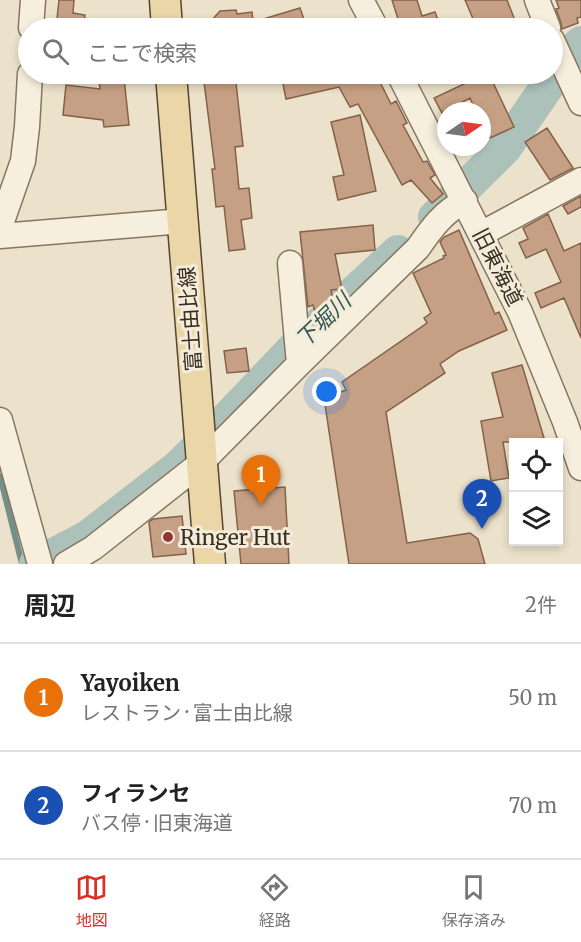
<!DOCTYPE html>
<html lang="ja">
<head>
<meta charset="utf-8">
<style>
  :root { --surface:#fff; --page:#f2f2f2; --text:#222; --muted:#767676; --line:#e0e0e0; --accent:#d93025 }
  body { margin:0; font-family:Merriweather,"Noto Sans JP",serif; background:var(--page); color:var(--text) }
  .controls { position:absolute; right:18px; bottom:18px; display:grid; overflow:hidden; border-radius:0px; box-shadow:0 3px 9px #0003 }
  .controls button { width:54px; height:54px; display:grid; place-items:center; padding:0; border:0; border-bottom:2px solid var(--line); background:var(--surface); color:var(--text); font:30px sans-serif }
  .compass { position:absolute; left:437px; top:102px; width:54px; height:54px; border-radius:50%; background:var(--surface); box-shadow:0 3px 9px #0003; rotate:77deg }
  .you { position:absolute; left:327px; top:392px; width:21px; height:21px; margin:-15px; border:4px solid #fff; border-radius:50%; background:#1a73e8; box-shadow:0 0 0 9px #1a73e833 }
  .badge { display:grid; place-items:center; width:39px; height:39px; border-radius:50%; background:var(--accent); color:#fff; font-size:20px; font-weight:700 }
  .pin { position:absolute; translate:-50% -50px; filter:drop-shadow(0 2px 3px #0008) }
  .pin::after { content:''; position:absolute; top:32px; width:21px; height:18px; background:inherit; clip-path:polygon(0 0,100% 0,50% 100%) }
  .list { margin:0; padding:0; list-style:none }
  h2 { display:flex; justify-content:space-between; align-items:center; height:78px; margin:0; padding:0 24px; font-size:26px }
  h2 small { font-size:20px; font-weight:400; color:var(--muted) }
  .list li { display:grid; grid-template-columns:39px 1fr auto; gap:18px; align-items:center; box-sizing:border-box; height:108px; padding:0 24px; border-top:2px solid var(--line) }
  .list b { display:block; font-size:22px; white-space:nowrap }
  .list p { margin:0; font-size:20px; white-space:nowrap; color:var(--muted) }
  .list em { font-size:20px; font-style:normal; color:var(--muted) }
  .icon { flex:none; width:33px; height:33px; fill:none; stroke:currentColor; stroke-width:2; stroke-linecap:round; stroke-linejoin:round }
  .map { position:relative; flex:none; width:581px; height:564px; overflow:hidden }
  .search { position:absolute; background:var(--surface); box-shadow:0 3px 9px #0003; left:18px; right:18px; top:18px; height:66px; display:flex; align-items:center; gap:15px; box-sizing:border-box; padding:0 21px; border-radius:33px; color:var(--muted); font-size:22px }
  .sheet { height:294px; background:var(--surface) }
  nav { display:flex; justify-content:space-around; align-items:center; box-sizing:border-box; height:84px; border-top:2px solid var(--line); background:var(--surface); font-size:16px; color:var(--muted) }
  nav a { display:grid; justify-items:center; gap:3px }
  nav .on { color:var(--accent) }
  .map>svg:first-child { display:block }
</style>
</head>
<body>
<div class="map">
<svg width="581" height="564" viewBox="0 0 581 564">
  <rect width="100%" height="100%" fill="#ece2cb"/>
  <g fill="none" stroke-linecap="round" stroke-linejoin="round">
    <path stroke="#728f88" stroke-width="6" d="M0,476L22,564"/>
    <path stroke="#abc1ba" stroke-width="34" d="M435,217L504,149L566,59L581,43
      M36,564L88,537L177,468L216,430L297,345L398,252"/>
  </g>
  <path fill="#c6a084" stroke="#846148" stroke-width="1.5" d="M59,0H74L73,13L85,15L83,28H56Z
    M392,0H417L422,16L435,12L441,28H395L394,27L408,22L407,19L399,22Z
    M465,0H507L518,28H477Z
    M556,0H581V17L577,18L578,23L562,29L561,23L556,9L559,8Z
    M300,8L307,28H205L220,11L236,10L237,14L252,12L253,22Z
    M203,74H235L243,146L235,147L239,189L249,188L252,218L241,220L245,249L229,251L224,206L216,207L212,169H215Z
    M281,74H376L391,104L396,101L407,123L403,125L423,162L427,161L435,175L430,178L443,194L432,203L411,180L402,185L358,104L350,107L339,87L286,99Z
    M485,74H489L514,127L490,138L482,123V111H476L470,98L442,113L434,98Z
    M124,78L129,125L104,127L103,120L63,115L66,85L100,89L99,81Z
    M360,115L376,191L338,200L333,177L344,175L331,122Z
    M547,128L573,168L550,180L525,142Z
    M581,196V207L568,214L563,206Z
    M548,214L564,251L581,243V338L564,298L541,308L535,293L561,282L546,249L526,258L519,243L528,239L523,228Z
    M373,225L375,250L335,254L342,289L331,290L333,299L316,314L313,305L308,307L300,232Z
    M459,230L495,314L499,312L507,330L459,351L440,364L445,373L386,412L407,543L470,533L478,539L485,564H349L324,398L346,390L342,382L427,323L424,318L431,313L413,273L444,258L443,256L446,255L440,242L444,237Z
    M246,348L249,371L227,373L224,351Z
    M522,365L544,438L523,442H503L509,478L491,481L481,421L503,417L492,373Z
    M285,487L289,564H241L234,491Z
    M182,516L186,554L153,557L149,522L153,519Z"/>
  <g fill="none" stroke-linecap="round" stroke-linejoin="round">
    <g stroke="#877560" stroke-width="27">
      <path id="minor" d="M361,0L376,28
        M537,0L548,28
        M31,28L33,0
        M552,40L581,103
        M399,74L520,312L565,422L581,468
        M0,227L23,161L27,127L30,74
        M481,234L581,180
        M0,236L183,221
        M290,263L299,364
        M0,420L40,564
        M66,564L93,548L201,463L299,364L418,248C431,229 444,211 465,201"/>
    </g>
    <g stroke="#564434" stroke-width="33">
      <path id="major" d="M165,0L167,28
        M171,74L210,564"/>
    </g>
    <use href="#minor" stroke="#f7efde" stroke-width="24"/>
    <use href="#major" stroke="#ead6a7" stroke-width="30"/>
  </g>
  <circle fill="#913535" stroke="#f4ecda" stroke-width="2" cx="168" cy="537" r="6"/>
  <g text-anchor="middle" dominant-baseline="central" stroke-width="6" stroke-linejoin="round" paint-order="stroke">
    <g font-size="21" fill="#392e22" stroke="#f4ecda">
      <text transform="translate(498 267) rotate(63)">旧東海道</text>
      <text transform="translate(190 319) rotate(-94)">富士由比線</text>
    </g>
    <g font-size="21" fill="#392e22" stroke="#f4ecda" text-anchor="start">
      <text x="180" y="537">Ringer Hut</text>
    </g>
    <g font-size="22" font-style="italic" fill="#335755" stroke="#f4ecda">
      <text transform="translate(323 320) rotate(-44)">下堀川</text>
    </g>
  </g>
</svg>
<div class="controls">
<button><svg class="icon" aria-label="locate" viewBox="0 0 24 24"><circle cx="12" cy="12" r="6"/><path d="M12 2v4M12 18v4M2 12h4M18 12h4"/></svg></button>
<button><svg class="icon" aria-label="layers" viewBox="0 0 24 24"><path d="M12 4l9 5-9 5-9-5zM3 14l9 5 9-5"/></svg></button>
</div>
<svg class="compass" viewBox="-18 -18 36 36"><path d="M0-13l5 13h-10z" fill="#e53935"/><path d="M0 13l5-13h-10z" fill="#767676"/></svg>
<div class="you"></div>
<div class="pin badge" style="left:261px;top:505px;background:#e8710a">1</div>
<div class="pin badge" style="left:482px;top:529px;background:#1a4fb4">2</div>
<div class="search"><svg class="icon" aria-label="search" viewBox="0 0 24 24"><circle cx="10" cy="10" r="6"/><path d="M15 15l6 6"/></svg>ここで検索</div>
</div>
<section class="sheet">
<h2>周辺<small>2件</small></h2>
<ul class="list">
<li><span class="badge" style="background:#e8710a">1</span><div><b>Yayoiken</b><p>レストラン · 富士由比線</p></div><em>50 m</em></li>
<li><span class="badge" style="background:#1a4fb4">2</span><div><b>フィランセ</b><p>バス停 · 旧東海道</p></div><em>70 m</em></li>
</ul>
</section>
<nav>
<a class="on"><svg class="icon" aria-label="map" viewBox="0 0 24 24"><path d="M3 6l6-2 6 2 6-2v14l-6 2-6-2-6 2zM9 4v14M15 6v14"/></svg>地図</a>
<a><svg class="icon" aria-label="directions" viewBox="0 0 24 24"><path d="M12 3l9 9-9 9-9-9zM9 14v-3h6M13 9l2 2-2 2"/></svg>経路</a>
<a><svg class="icon" aria-label="saved" viewBox="0 0 24 24"><path d="M7 4h10v16l-5-4-5 4z"/></svg>保存済み</a>
</nav>
</body>
</html>
